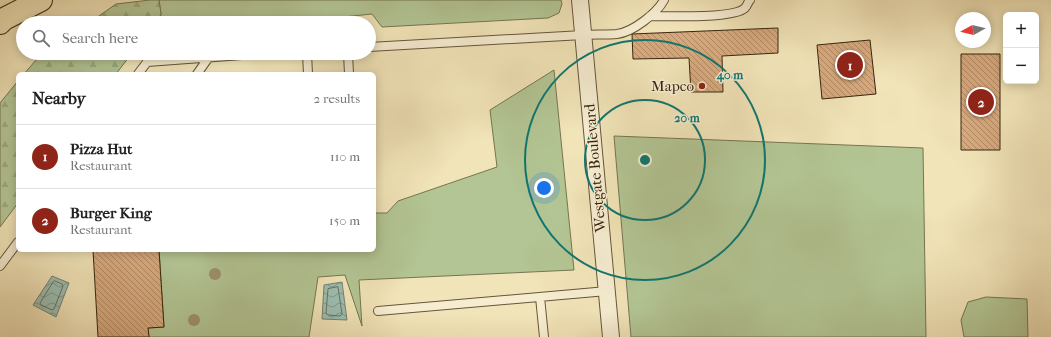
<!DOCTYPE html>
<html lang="en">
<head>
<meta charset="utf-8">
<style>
  :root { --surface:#fff; --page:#f6f6f6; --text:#202124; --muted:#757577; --line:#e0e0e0; --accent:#8f2418 }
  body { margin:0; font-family:"IM FELL French Canon",serif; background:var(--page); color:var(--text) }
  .controls { position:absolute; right:12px; top:12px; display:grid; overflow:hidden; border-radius:6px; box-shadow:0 2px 10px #0003 }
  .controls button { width:36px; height:36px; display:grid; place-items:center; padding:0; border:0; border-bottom:1px solid var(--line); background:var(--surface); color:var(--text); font:20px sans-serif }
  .compass { position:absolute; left:955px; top:12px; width:36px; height:36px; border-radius:50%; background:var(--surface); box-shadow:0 2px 10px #0003; rotate:262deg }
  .you { position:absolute; left:544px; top:188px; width:14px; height:14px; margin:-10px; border:3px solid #fff; border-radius:50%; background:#1a73e8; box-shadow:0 0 0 6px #1a73e833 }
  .badge { display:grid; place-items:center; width:26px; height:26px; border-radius:50%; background:var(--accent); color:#fff; font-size:13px; font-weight:700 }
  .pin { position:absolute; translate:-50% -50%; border:2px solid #fff; box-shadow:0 1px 4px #0006 }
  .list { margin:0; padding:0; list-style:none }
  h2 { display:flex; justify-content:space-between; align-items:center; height:52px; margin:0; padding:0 16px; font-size:17px }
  h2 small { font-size:13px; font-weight:400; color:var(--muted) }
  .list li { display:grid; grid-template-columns:26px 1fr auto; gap:12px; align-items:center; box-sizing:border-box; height:64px; padding:0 16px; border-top:1px solid var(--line) }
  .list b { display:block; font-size:15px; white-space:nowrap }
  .list p { margin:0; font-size:13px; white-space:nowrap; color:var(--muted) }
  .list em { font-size:13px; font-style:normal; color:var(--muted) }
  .icon { flex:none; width:22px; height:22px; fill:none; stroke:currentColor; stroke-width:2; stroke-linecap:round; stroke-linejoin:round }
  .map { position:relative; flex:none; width:1051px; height:337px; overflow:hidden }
  .search { position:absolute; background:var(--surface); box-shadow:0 2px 10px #0003; left:16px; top:16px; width:360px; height:44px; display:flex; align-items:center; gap:10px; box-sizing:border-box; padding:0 14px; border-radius:22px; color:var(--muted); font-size:15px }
  .panel { position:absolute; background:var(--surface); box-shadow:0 2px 10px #0003; left:16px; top:72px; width:360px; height:180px; border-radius:6px }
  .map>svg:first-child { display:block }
</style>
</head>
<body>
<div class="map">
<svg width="1051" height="337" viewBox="0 0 1051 337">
  <defs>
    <pattern id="forest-firs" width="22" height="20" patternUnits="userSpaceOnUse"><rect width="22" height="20" fill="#b3c594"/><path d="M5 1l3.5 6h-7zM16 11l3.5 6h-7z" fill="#9ba97e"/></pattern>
    <pattern id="water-waves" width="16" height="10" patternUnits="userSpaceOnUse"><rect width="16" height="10" fill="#9bbeb2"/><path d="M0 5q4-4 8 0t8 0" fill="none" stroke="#7f9a8f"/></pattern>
    <pattern id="building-back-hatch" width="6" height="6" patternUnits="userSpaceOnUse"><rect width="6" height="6" fill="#d7a97d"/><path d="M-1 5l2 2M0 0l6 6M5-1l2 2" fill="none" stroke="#af8965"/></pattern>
  </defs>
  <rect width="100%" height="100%" fill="#f1e4b8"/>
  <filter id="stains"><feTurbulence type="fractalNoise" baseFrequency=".005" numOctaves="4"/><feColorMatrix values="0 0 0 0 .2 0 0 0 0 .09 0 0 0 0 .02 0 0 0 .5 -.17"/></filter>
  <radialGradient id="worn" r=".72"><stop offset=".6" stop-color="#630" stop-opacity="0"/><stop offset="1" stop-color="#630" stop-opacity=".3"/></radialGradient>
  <path fill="#b3c594" stroke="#767552" d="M159,0H561L562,4L559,13L548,18L382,27L372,14L285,23H157L161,14Z
    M554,70L574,270L359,280L362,326L345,275L318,277L309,337H149L148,328L164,327L159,250H374V213H387L398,201L497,167L490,110Z
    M614,136L923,148L926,337H631Z
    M986,297L1027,299L1028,337H964L961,320L968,302Z"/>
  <path fill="url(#forest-firs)" stroke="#767552" d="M150,0H159L161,14L157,23H89L116,4Z
    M42,53H132L116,74H24Z
    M18,81V203L0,227V103Z"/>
  <path fill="url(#water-waves)" stroke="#738171" d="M52,276L69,283L56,317L33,305Z
    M342,282L347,320L322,319L324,285Z"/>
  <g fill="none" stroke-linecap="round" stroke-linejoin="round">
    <path stroke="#6a7260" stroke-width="1" d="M55,281L62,284L63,286L54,309L52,310L41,305L40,303L53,282Z
      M338,287L342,314L340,316L328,315L326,313L328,289Z"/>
  </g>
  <path fill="url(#building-back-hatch)" stroke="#38250f" d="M778,28V53L722,56L723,92H691L689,58L633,59L632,34Z
    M870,40L876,94L822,99L817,45Z
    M961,54H1000V150H961Z
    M93,250H159L164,327L148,328L149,337H98Z"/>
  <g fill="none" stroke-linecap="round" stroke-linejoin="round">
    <g stroke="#665539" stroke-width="10">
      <path id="service" d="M650,16C668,16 734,19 745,8C747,6 748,2 750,0
        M369,47L583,35C594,34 606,35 617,34C633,32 657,13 664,0
        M307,53L308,74
        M348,53L349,74
        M138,74L147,62L268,53
        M197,74L209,57
        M0,266L18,242
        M540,297L544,337
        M378,311L607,291"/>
    </g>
    <g stroke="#665539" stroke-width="18">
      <path id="minor" d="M580,0L611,337"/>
    </g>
    <g stroke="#38250f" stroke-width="24">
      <path id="motorway" d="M0,23L4,19L41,0"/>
    </g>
    <use href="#service" stroke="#f6edd1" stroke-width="8"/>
    <use href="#minor" stroke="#f6edd1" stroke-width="16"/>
    <use href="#motorway" stroke="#f1e4b8" stroke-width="22"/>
  </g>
  <g fill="#9c916d">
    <circle cx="215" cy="274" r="6"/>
    <circle cx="194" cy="320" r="6"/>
  </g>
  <g fill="none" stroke="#0f766e" stroke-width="2">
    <circle cx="645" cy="160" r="60"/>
    <circle cx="645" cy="160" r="120"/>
  </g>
  <circle fill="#8f2418" stroke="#f6edd1" stroke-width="1.5" cx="702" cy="86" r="4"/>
  <g text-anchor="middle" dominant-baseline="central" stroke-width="3" stroke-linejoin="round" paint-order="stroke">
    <g font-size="15" fill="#38250f" stroke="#f6edd1" text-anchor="end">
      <text x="694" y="86">Mapco</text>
    </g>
    <g font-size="15" fill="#38250f" stroke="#f6edd1">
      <text transform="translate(595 168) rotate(-95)">Westgate Boulevard</text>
    </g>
  </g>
  <circle cx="645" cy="160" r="6" fill="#0f766e" stroke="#f6edd1" stroke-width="2"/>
  <g font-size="12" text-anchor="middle" font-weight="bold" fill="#0f766e" stroke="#f6edd1" stroke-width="3" stroke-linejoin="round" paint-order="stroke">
    <text x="730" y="79">40 m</text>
    <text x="687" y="122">20 m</text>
  </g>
  <rect width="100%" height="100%" filter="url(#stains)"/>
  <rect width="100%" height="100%" fill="url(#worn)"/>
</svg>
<div class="controls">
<button>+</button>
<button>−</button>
</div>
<svg class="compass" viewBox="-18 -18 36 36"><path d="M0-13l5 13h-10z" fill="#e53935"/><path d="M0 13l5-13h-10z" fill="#757577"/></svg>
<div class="you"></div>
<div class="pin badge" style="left:850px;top:65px">1</div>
<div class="pin badge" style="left:981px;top:102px">2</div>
<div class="search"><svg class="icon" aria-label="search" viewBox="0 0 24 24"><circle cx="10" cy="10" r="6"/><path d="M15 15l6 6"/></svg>Search here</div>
<section class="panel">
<h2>Nearby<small>2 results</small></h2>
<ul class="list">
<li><span class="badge">1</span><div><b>Pizza Hut</b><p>Restaurant</p></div><em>110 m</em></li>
<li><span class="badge">2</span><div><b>Burger King</b><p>Restaurant</p></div><em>150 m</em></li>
</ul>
</section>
</div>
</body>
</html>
